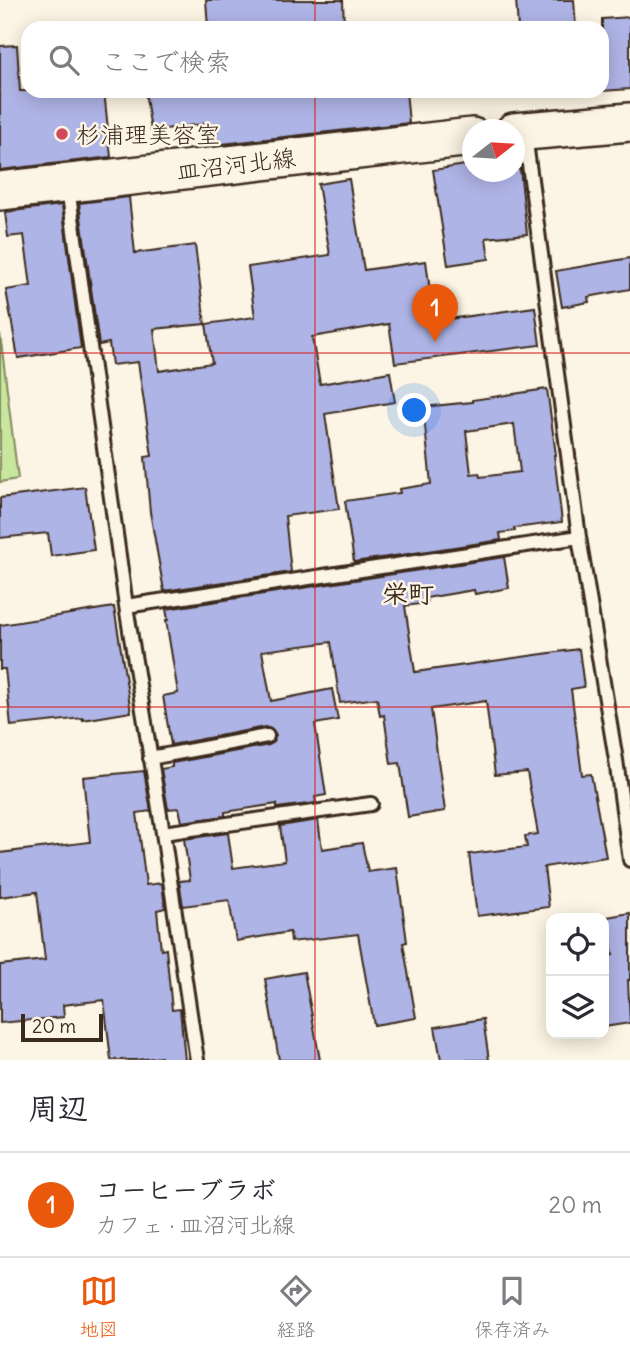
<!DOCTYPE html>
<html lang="ja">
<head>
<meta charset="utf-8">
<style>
  :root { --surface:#fff; --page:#f7f7f7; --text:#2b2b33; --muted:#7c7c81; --line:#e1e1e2; --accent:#ea580c }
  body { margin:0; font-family:Delius,"Klee One",sans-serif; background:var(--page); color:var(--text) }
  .controls { position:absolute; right:21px; bottom:21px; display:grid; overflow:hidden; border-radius:14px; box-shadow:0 4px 18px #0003 }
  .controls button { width:63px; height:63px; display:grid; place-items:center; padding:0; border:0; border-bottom:2px solid var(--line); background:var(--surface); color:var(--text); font:35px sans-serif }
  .compass { position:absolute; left:462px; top:119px; width:63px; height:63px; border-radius:50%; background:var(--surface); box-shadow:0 4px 18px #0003; rotate:73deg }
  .scale { position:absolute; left:21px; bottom:18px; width:82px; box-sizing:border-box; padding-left:7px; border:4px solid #3b2a1e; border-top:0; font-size:19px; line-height:24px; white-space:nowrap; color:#3b2a1e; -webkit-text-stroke:5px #fcf5e5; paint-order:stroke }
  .you { position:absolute; left:415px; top:411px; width:24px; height:24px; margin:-18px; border:5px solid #fff; border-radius:50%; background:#1a73e8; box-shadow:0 0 0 10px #1a73e833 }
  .badge { display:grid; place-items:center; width:46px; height:46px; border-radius:50%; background:var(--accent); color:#fff; font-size:23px; font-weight:700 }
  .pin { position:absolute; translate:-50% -58px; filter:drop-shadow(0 2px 4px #0008) }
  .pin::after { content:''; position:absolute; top:37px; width:24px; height:21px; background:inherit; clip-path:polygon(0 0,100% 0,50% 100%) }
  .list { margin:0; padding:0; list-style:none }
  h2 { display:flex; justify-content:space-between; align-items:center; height:91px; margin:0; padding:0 28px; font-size:30px }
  h2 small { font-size:23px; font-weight:400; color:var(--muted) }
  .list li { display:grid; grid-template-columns:46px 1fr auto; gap:21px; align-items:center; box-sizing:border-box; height:105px; padding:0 28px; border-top:2px solid var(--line) }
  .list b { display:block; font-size:26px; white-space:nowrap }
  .list p { margin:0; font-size:23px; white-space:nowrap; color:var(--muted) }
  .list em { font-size:23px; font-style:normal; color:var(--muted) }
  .icon { flex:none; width:38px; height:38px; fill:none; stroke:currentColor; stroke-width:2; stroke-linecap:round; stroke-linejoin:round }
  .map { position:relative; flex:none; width:630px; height:1060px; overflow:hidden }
  .search { position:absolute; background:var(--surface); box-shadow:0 4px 18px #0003; left:21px; right:21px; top:21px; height:77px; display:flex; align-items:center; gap:18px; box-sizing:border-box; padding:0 24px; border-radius:21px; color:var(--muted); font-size:26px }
  .sheet { height:196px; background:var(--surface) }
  nav { display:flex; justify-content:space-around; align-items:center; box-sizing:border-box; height:98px; border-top:2px solid var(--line); background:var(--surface); font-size:19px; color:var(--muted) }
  nav a { display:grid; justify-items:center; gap:4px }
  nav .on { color:var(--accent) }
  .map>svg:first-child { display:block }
</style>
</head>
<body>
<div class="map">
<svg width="630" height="1060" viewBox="0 0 630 1060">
  <rect width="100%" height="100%" fill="#fcf5e5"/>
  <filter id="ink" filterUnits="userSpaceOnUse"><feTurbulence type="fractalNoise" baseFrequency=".0143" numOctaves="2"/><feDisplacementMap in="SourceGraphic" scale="14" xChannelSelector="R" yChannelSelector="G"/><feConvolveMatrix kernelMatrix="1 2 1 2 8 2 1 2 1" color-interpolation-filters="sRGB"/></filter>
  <g filter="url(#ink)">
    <path fill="#c8e69e" stroke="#82885e" stroke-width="2" d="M0,333L18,479L0,482Z"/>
    <path fill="#afb4e6" stroke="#3b2a1e" stroke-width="2" fill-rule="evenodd" d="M206,0H343L344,28H208Z
      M516,0H574L576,28H518Z
      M630,17V89L602,91V19Z
      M17,45L20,91H104L111,157L0,170V46Z
      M145,91H406L409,123L205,146L203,124L151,131Z
      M472,164V172H476L477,175L514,172V170L520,169L527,234L486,238L489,259L448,265L433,170Z
      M349,179L364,270L426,261L434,321L535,307L540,345L395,363L389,324L312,337L320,384L390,372L395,402L325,414L339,509L285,516L291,572L164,591L150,512L145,457L152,456L138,362L112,365L109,343L99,345L79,203L129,197L135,253L195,245L205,324L154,329L159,371L212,363L206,324L255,317L248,267L330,255L318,184Z
      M62,205L81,348L18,358L6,290L31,286L24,235L8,237L5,212Z
      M630,258V289L588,297L589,302L562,307L556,271Z
      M547,389L556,455H554L562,522L514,528L515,531L500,533L501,540L354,562L345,501L400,493L399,489L431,484L423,407L472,402V400ZM514,424L520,472L480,477L479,473L471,474L466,431Z
      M85,487L94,550L51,556L48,533L0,538V498Z
      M504,557L509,588L475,594L474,590L426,598L427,603L405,606L415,672L579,649L584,687L571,689L582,775L591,774L606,857L544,867L549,907L477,916L469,854L527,847L525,836L538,834L527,772L495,775L486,701L431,709L445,811L408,817L400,763L391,764L384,715L380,716L377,698L340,703L331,642L262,651L271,701L332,689L338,720L315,724L326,795L315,797L316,803L277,808V804L225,812V816L182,822L179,808L168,809L161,769L172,767V763L269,745L273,742L276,735L273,730L265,727L171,745L163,696L178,693L166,620H168L166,609Z
      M114,607L131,712L83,720V718L11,726L5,669H0V625Z
      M144,771L151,811L137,813L146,885L162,883L165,908L157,910L161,950L166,949L172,1010L180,1009L185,1060H162L161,1057L136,1060H111L104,1000L63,1005L64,1017L0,1023V965L45,960L37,892L0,897V853L90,842L83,777Z
      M318,820L322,849L362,843L368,872L397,868L407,942L403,943L416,1018L374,1025L358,934L291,942L290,932L236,941L229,900L183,906L179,881L190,880L184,839L228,833L233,868L285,861L280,826Z
      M630,913V980H628L630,1023L604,1027V956L613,955L607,917Z
      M304,972L320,1060H279L265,979Z
      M483,1019L489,1060H441L435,1027Z"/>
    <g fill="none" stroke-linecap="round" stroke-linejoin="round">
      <g stroke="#3b2a1e" stroke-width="18">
        <path id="lane" d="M525,135L579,537L616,760L630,860
          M68,188L126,606L163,833L197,1060
          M126,606L579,537
          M150,758L267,736
          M163,833L371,804"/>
      </g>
      <g stroke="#3b2a1e" stroke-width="42">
        <path id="secondary" d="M514,132L630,122
          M0,191L472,137"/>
      </g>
      <use href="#lane" stroke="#fcf5e5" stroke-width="12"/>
      <use href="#secondary" stroke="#fcf5e5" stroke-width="37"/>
    </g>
  </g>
  <path fill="none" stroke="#d62828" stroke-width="2" stroke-opacity="0.55" d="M315,0V28M315,91V1060M0,353H630M0,707H630"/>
  <circle fill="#d1495b" stroke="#fcf5e5" stroke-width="2.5" cx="62" cy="134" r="7"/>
  <g text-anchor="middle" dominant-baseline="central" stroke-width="5" stroke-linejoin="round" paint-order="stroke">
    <g font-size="24" fill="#3b2a1e" stroke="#fcf5e5" text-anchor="start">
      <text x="76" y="134">杉浦理美容室</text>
    </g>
    <g font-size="24" fill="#3b2a1e" stroke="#fcf5e5">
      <text transform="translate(236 164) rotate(-7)">皿沼河北線</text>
    </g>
    <g font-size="26" font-weight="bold" fill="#3b2a1e" stroke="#fcf5e5">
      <text x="408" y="593">栄町</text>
    </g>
  </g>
</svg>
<div class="controls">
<button><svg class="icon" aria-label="locate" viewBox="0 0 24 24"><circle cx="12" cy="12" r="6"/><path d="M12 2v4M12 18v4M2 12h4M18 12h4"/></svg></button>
<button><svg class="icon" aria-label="layers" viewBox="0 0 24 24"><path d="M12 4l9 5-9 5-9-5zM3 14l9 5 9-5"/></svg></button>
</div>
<svg class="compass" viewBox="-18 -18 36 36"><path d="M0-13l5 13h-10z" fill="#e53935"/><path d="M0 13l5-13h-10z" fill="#7c7c81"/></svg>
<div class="scale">20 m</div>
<div class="you"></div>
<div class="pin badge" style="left:435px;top:342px">1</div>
<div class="search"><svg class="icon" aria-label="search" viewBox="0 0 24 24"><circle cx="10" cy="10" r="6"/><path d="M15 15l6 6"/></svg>ここで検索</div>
</div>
<section class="sheet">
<h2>周辺<small></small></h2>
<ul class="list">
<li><span class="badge">1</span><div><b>コーヒーブラボ</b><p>カフェ · 皿沼河北線</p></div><em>20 m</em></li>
</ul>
</section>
<nav>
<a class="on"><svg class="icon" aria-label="map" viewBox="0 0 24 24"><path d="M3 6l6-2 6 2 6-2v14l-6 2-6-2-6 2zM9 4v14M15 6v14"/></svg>地図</a>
<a><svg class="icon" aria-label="directions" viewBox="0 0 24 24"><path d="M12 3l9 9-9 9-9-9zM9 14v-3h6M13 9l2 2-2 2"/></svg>経路</a>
<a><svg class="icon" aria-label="saved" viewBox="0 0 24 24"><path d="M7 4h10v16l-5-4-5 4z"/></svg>保存済み</a>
</nav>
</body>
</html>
